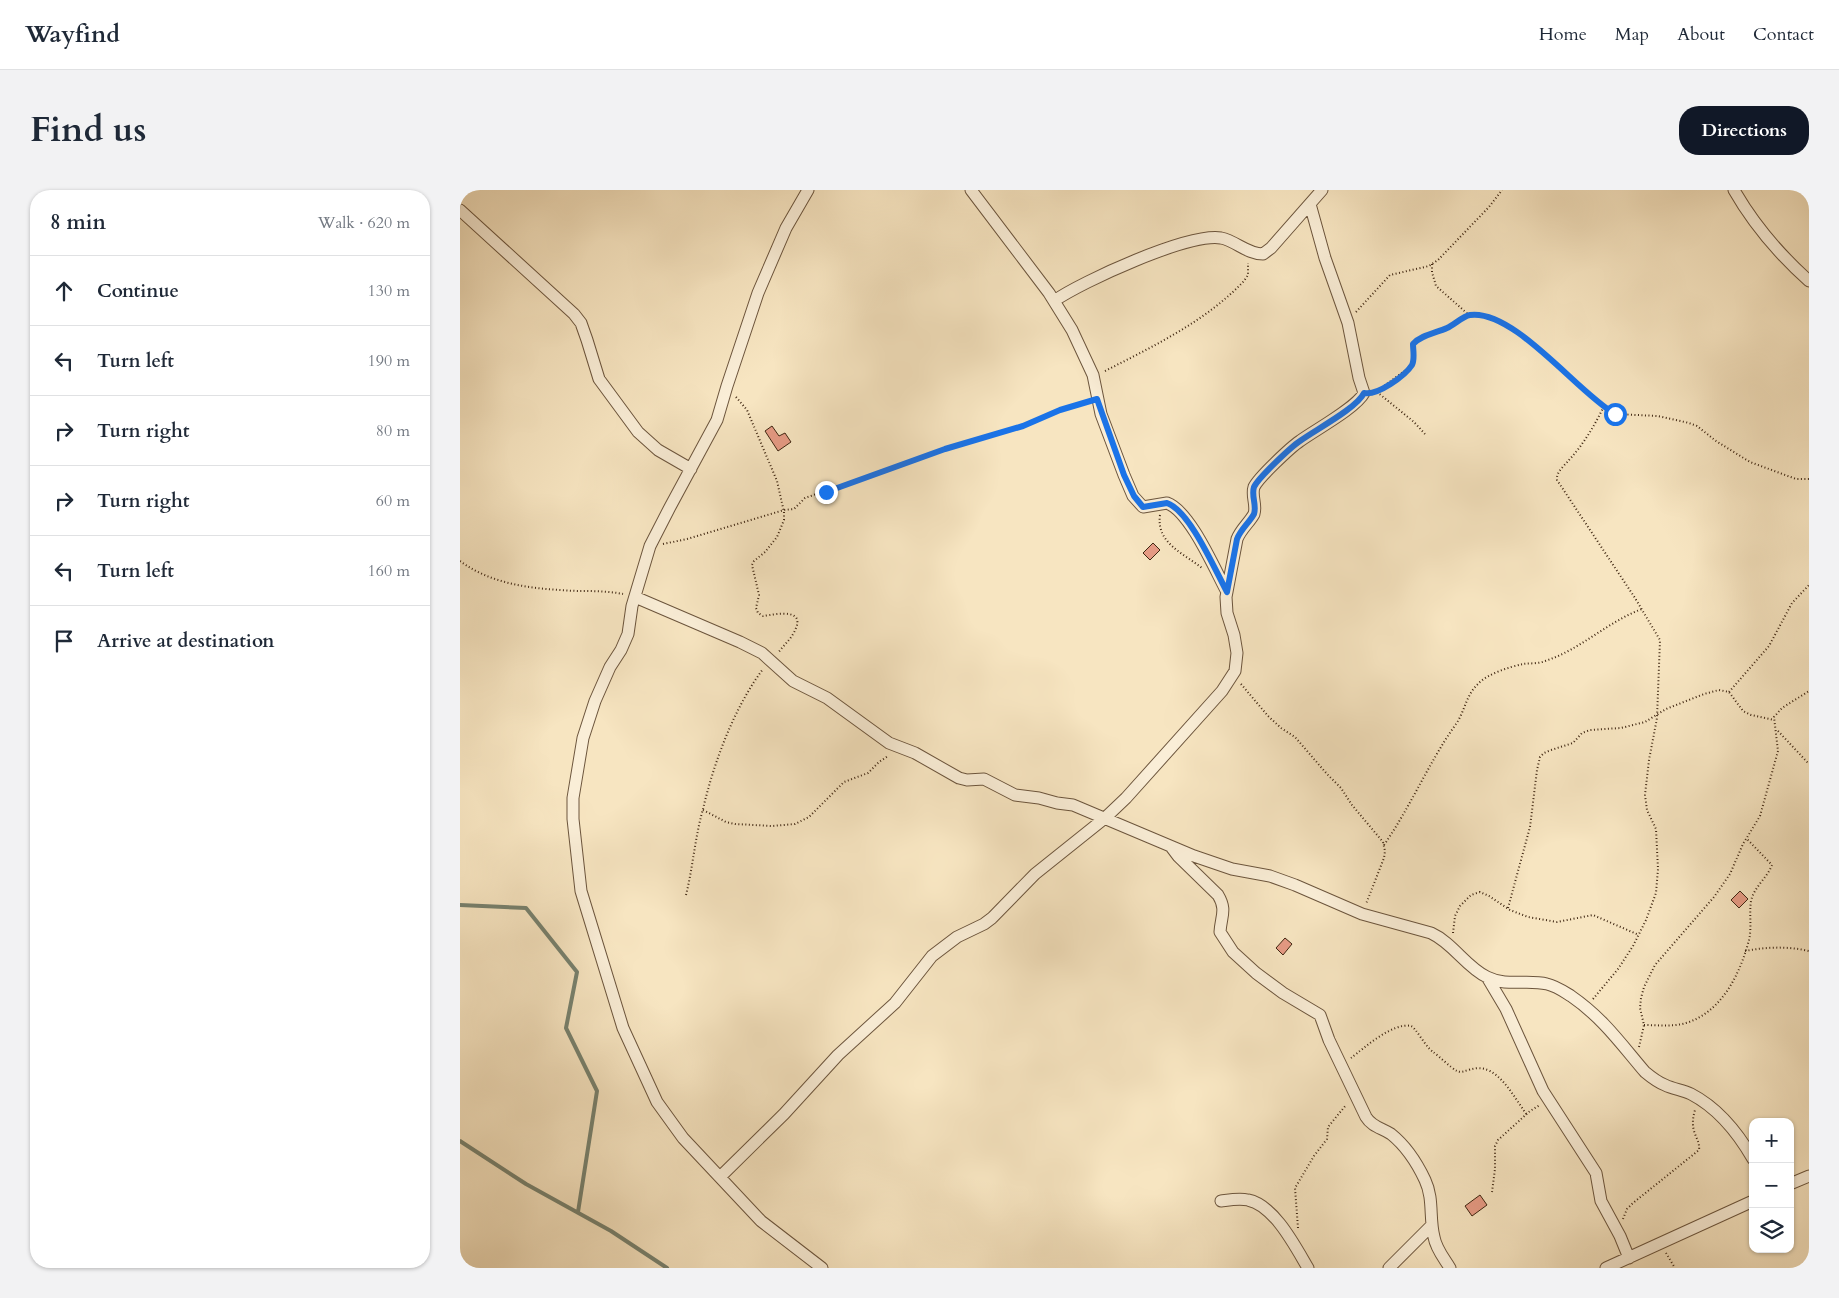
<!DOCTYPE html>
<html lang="en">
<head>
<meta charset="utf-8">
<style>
  :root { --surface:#fff; --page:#f2f2f3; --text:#1f2937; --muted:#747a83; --line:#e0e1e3; --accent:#111827 }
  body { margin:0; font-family:Cardo,serif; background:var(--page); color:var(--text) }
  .controls { position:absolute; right:15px; bottom:15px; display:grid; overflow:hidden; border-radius:10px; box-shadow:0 1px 4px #0004 }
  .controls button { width:45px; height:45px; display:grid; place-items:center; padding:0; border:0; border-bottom:1px solid var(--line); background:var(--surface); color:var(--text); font:25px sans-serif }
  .stop { position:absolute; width:15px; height:15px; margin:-11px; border:4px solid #1a73e8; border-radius:50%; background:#fff }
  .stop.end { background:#1a73e8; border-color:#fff; box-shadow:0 1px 5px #0008 }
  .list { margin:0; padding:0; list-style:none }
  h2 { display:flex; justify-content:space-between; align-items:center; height:65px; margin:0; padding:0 20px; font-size:21px }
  h2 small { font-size:16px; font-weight:400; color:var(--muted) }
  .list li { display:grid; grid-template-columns:32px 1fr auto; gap:15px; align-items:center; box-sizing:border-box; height:70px; padding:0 20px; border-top:1px solid var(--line) }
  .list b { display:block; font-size:19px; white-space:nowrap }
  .list em { font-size:16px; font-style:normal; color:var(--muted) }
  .icon { flex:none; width:28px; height:28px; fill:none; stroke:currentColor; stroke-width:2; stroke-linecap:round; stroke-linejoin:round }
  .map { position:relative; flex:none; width:1349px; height:1078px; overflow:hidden; border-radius:20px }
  header { display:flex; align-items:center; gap:30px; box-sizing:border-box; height:70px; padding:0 25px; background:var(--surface); border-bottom:1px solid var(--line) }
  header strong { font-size:24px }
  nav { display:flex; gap:28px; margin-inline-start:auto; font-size:18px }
  .intro { display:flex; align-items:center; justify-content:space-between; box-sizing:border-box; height:120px; padding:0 30px }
  h1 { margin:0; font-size:35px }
  .button { padding:12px 22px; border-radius:20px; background:var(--accent); color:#fff; font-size:18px; font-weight:700 }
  main { display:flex; gap:30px; padding:0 30px }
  aside { flex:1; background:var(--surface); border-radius:20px; box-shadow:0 1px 4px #0004 }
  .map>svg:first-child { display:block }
</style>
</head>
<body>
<header>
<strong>Wayfind</strong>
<nav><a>Home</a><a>Map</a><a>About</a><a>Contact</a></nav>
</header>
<div class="intro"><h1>Find us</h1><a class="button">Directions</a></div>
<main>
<aside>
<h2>8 min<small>Walk · 620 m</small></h2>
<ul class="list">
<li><svg class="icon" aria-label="ahead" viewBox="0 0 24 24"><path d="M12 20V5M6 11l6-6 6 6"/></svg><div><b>Continue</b></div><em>130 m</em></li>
<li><svg class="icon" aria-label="left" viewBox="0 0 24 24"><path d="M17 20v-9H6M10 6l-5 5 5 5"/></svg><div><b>Turn left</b></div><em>190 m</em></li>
<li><svg class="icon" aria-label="right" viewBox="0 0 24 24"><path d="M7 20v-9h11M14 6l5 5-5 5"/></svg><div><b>Turn right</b></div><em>80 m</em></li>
<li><svg class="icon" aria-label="right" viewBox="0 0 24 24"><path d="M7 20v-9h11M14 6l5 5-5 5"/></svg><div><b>Turn right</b></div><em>60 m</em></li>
<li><svg class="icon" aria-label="left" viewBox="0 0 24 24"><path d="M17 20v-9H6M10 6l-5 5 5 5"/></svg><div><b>Turn left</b></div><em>160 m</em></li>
<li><svg class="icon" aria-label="arrive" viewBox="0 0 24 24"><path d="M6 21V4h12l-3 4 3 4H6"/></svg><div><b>Arrive at destination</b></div></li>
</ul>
</aside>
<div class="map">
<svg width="1349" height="1078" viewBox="0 0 1349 1078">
  <rect width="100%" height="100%" fill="#f7e5c1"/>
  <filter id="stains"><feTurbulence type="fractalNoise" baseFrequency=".004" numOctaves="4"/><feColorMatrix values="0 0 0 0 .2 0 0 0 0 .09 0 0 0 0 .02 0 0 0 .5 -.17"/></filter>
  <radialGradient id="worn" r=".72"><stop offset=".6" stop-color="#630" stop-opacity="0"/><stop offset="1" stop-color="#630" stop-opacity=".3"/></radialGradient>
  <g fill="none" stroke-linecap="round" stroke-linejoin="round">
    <path stroke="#78826f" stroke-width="4" d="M0,715L66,718L117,782L106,838L137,901L118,1022
      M0,951L66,994L151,1041L207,1078"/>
  </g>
  <path fill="#e79b85" stroke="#3e2511" d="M312,236L319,246L325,243L331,252L318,261L305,241Z
    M693,353L700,360L690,370L683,363Z
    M1280,701L1288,709L1279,718L1271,710Z
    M825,748L832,754L823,765L816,758Z
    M1020,1005L1027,1015L1012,1026L1005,1016Z"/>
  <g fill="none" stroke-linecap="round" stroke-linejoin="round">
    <g stroke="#6c553d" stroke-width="13">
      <path id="minor" d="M348,0L326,38L298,103L267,196L257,230L210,317L190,356L172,416L168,444L161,460L150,477L135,511L123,548L113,608V629L121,701L163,838L197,912L223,948L301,1031L362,1078
        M511,0L589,103L612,140L633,185L641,224L664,285L673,306L683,317L707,313C730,321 755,380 767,402
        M1274,0C1294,35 1319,64 1349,91
        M0,20L114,124L121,133L127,150L139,189L178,242L198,260L231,279
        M594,111C623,91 728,43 761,48C776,51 787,64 803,64L811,58L862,0
        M175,407L280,452L302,463L333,491L367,508L429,553L455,563L499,588L507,590L524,589L555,605L579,608L597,613L613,615L734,666L772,679L810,686L835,695L902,724L971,743C993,753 1006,777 1027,787C1047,797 1067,789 1087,794C1096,796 1103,801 1111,806C1143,828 1161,854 1185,882C1191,887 1197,892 1205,895C1213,899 1223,900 1231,904C1258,918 1278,943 1293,969
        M712,658L718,666L758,705C767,720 761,726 760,742L773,762L796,783L823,803L860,825L869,850L906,927C912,937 922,938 931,944C946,956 957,973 965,990C974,1009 969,1028 974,1047C976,1059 984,1068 990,1078
        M1027,787L1046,819L1083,901L1136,983L1141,1011L1160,1046L1169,1068
        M260,987L324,924L378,865L435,813L472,766L497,747L524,734L532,728L575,684L645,628L666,608L762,501L775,481L777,463L774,445L767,423L766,407L777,349C781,339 789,333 794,324C797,315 791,306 794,297C798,288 831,257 840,251C855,240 896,218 904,203L899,188L888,133L865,68L850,14
        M1330,994L1349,986
        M761,1011C769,1010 779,1008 788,1010C814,1015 835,1056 848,1078
        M929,1078L972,1035
        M1146,1078L1293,1011"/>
    </g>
    <path stroke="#3e2511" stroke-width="2" stroke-dasharray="1 2.5" stroke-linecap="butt" d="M972,74V82L976,96L1009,125L1037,129L1048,135L1076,157L1131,205L1155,224L1198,226L1229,233L1237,236L1256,251L1290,272L1336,289H1349
      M896,122L930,85L969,76L978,70L1029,17L1042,0
      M645,181C694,156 746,131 784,91L788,85V73
      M916,202L951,176L953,171V154L958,149L985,139L1009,125
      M917,202L954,232L965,244
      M276,207L287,220L317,291L324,322V330L317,347L305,362L294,371L292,375L299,405L296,418L298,423L303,426C317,424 349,417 333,444C329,451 323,456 318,463
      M700,325C696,353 723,363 742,378
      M203,354L227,349L324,320L334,319L345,308L485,259L563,236L600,220L627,212
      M0,371C34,396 76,399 117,401C132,401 148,401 163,404
      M781,494L808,526L821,538L835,547L867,584L881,598L892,615L923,652L925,661L924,668L906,714
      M1269,502L1309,456L1332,413L1349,395
      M1318,541L1349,574
      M243,620L266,632L275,634L312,636L335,634L349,627L384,592L408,583L419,572L428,566
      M924,655C951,616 969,572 996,534C1005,521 1006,505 1018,494C1027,484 1049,477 1063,474C1070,473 1078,474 1085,471C1120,460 1147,432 1182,419
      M226,705C233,677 235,647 243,619C254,572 274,518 303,479
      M1048,718L1070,637L1077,580L1080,567L1084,563L1091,560L1113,553L1122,543L1130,540L1161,538L1185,532L1206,519L1244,504L1259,500L1269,502L1283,521L1291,525L1314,530
      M993,743L995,726L1000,716L1011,705L1020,702L1029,706L1050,720L1068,727L1097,732L1133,725L1179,745
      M1285,761C1306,757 1327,756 1349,761
      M1133,809L1158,779L1173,756L1186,730L1196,703L1198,679L1196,639L1187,620L1185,605L1189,570L1197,528L1200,450L1175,408L1097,290C1096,282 1104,276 1109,270C1123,255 1135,235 1144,216
      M1184,835C1198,835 1213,837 1226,833C1262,822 1280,784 1289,750C1292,737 1289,724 1291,711C1294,697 1307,688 1312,675L1287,649
      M1179,857L1184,835L1180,818L1181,808L1184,797L1195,775L1254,707L1270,684L1283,654L1300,626L1318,561L1314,527L1322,518L1349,501
      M891,868C904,858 933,832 951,836C956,838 965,856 973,862C979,866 991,878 997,881C1004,885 1014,873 1030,881C1046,890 1056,910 1067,925
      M1032,1002L1035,979V956L1038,950L1070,921L1080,915
      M1163,1029L1167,1019L1173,1013L1239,960C1240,953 1236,948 1234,941C1232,933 1233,927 1235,920
      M838,1038L835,998L854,966L867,949L868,937L886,915
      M1206,1063L1215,1078"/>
    <use href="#minor" stroke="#faeed7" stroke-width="11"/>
  </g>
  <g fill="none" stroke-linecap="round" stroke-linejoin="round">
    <path stroke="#1a73e8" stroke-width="6" d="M366,302L485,259L563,236L600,220L637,209L664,285L674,306L683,317L707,313C730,321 755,380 767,402L777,349C781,339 789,333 794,324C797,315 791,306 794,297C798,288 831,257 840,251C855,240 897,218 904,203C917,206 945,186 952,175C955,169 953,160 953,154C961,145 976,143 987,138C994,135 1003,126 1010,125C1054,119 1117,202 1155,224"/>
  </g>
  <rect width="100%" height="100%" filter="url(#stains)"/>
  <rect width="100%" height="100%" fill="url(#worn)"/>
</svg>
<div class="controls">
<button>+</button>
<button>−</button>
<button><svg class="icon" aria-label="layers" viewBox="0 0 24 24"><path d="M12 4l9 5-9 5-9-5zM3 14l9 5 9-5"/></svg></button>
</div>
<div class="stop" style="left:1155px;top:224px"></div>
<div class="stop end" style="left:366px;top:302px"></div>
</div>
</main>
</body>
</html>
